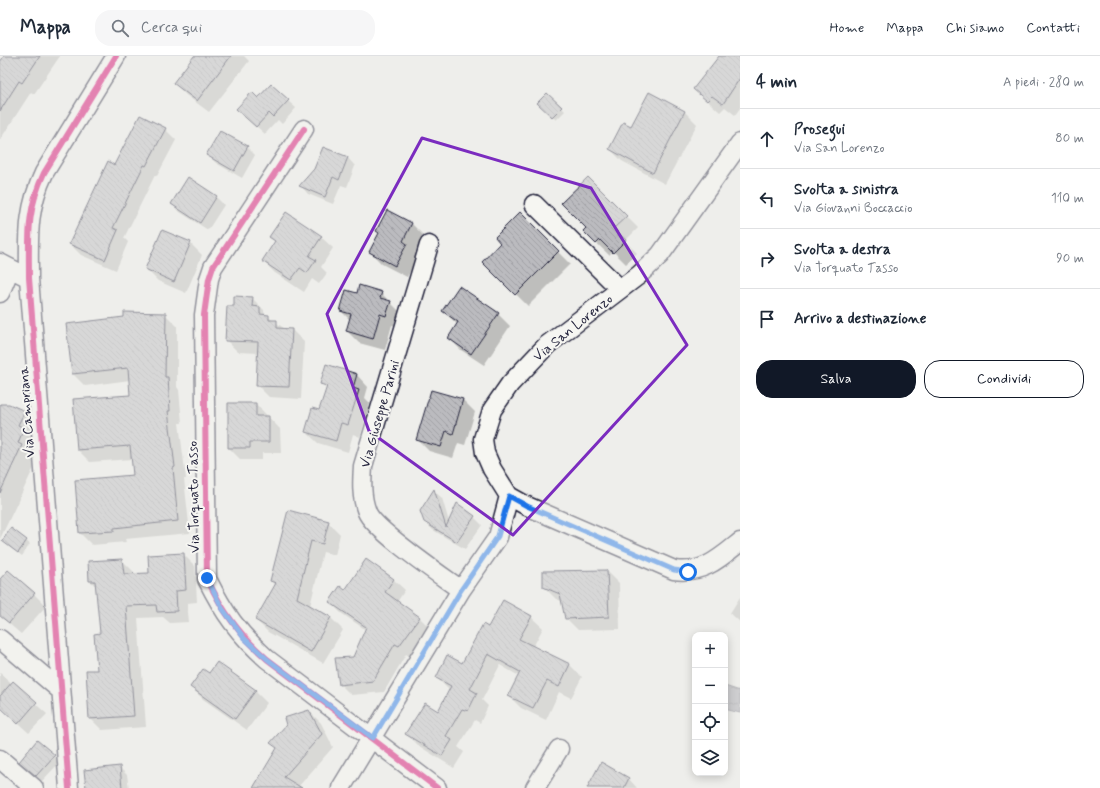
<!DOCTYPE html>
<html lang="it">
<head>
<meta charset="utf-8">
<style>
  :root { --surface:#fff; --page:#f6f6f7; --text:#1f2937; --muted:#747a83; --line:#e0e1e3; --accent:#111827 }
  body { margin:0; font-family:Mynerve,sans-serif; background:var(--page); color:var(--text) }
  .controls { position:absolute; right:12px; bottom:12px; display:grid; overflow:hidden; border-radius:8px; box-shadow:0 2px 10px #0003 }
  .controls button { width:36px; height:36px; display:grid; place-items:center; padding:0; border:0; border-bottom:1px solid var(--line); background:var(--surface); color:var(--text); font:20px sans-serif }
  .stop { position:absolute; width:12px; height:12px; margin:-9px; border:3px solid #1a73e8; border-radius:50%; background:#fff }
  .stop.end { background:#1a73e8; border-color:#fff; box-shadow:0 1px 4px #0008 }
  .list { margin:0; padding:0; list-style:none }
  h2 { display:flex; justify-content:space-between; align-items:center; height:52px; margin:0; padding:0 16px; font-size:17px }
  h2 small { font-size:13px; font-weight:400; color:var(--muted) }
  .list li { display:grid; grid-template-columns:26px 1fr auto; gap:12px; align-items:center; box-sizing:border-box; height:60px; padding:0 16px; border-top:1px solid var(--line) }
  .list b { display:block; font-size:15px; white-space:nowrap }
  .list p { margin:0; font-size:13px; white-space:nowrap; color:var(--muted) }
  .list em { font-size:13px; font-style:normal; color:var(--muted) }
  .actions { display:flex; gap:8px; padding:12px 16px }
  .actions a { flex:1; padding:9px 0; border:1px solid var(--accent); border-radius:16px; text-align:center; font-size:14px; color:var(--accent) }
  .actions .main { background:var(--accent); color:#fff }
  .icon { flex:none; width:22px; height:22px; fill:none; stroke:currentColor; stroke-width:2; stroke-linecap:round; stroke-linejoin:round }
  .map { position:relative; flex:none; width:740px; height:732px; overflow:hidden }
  header { display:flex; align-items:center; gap:24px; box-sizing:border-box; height:56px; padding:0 20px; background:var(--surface); border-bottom:1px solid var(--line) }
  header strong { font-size:19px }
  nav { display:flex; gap:22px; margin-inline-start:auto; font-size:14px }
  .search { width:280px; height:36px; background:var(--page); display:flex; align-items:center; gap:10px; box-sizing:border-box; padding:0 14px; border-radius:16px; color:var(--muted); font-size:15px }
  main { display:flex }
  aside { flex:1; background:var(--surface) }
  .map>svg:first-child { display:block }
</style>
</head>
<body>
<header>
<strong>Mappa</strong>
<div class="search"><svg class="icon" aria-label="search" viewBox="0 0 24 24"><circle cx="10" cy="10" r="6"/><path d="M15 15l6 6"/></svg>Cerca qui</div>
<nav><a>Home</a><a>Mappa</a><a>Chi siamo</a><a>Contatti</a></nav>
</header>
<main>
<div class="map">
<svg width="740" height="732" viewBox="0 0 740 732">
  <defs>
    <pattern id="water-ripples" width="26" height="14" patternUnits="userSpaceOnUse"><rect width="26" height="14" fill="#a7a7af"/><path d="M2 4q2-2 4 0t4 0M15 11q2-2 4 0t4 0" fill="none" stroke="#888890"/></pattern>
    <pattern id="building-back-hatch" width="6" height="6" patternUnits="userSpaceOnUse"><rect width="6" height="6" fill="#bbbbbf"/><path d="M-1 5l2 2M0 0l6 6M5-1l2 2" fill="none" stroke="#a0a0a5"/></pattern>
  </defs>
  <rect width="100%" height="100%" fill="#eeeeeb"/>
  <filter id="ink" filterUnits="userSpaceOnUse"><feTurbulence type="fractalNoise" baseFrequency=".025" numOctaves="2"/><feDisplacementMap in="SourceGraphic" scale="8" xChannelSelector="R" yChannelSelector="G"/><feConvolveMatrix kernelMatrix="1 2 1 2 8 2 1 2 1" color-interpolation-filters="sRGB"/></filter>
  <g filter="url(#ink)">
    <path fill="url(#water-ripples)" stroke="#727281" d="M725,630L740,635V657L725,653Z"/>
    <path fill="#0003" d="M5,0H60L34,38L31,36L0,84V8Z
      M195,0H244L249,5L209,56L186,39L174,27Z
      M721,0H740V52L735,59L725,51L720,56L694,33Z
      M649,37L685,56L697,68L665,128L622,105L610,93L631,72Z
      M547,38L565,55L556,64L539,47Z
      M258,43L288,45L296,52L282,68L278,64L265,78L246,61Z
      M165,73L176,84L157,120L155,119L124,182L128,186L116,214L81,199L70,188L115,110Z
      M247,91L255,99L242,122L216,107L208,99Z
      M348,102L355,110L347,131L341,129L333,148L308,138L301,130Z
      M588,122L638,172L625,185L637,197L626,208L613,195L609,199L584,175L587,172Z
      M216,141L224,149L208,174L180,156L172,148Z
      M387,155L412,168L424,180L415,197L418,200L407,221L382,208L370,196L380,177Z
      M520,158L570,208L528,250L483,206L502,187Z
      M270,180L321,181L333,192L321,211L327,217L319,228L312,223L304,236L275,217L263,205L276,186Z
      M190,187L202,199L186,237L158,225L146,213Z
      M381,237L402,258L398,271L392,269L385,294L359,287L347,275L350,264L341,255L357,239Z
      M252,242L264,254V256L267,260L285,273L292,274L304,286L301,343L269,341L257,329L259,297L238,296L226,284L235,251Z
      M443,255L498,258L510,270L484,309L461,294L449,282L458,269Z
      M165,258L177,270V331L179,334L182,367H179L186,423H184L190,477L125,483L126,486L92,489L80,477L76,425L135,420L132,403L90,406L78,394L131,340L130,324L85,330L73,318Z
      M357,319L368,331L365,342L370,347L360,381L353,378L348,396L318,387L306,376L320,355L327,333L321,327Z
      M463,344L475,356L465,389L458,387L453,402L429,395L417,383Z
      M256,348L280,373L281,397H262V404H241L229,392Z
      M0,349L24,356L40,371L39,389L33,402L37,405L0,483Z
      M434,435L442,442L449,466L474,461L482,469L465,493L433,474L424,465Z
      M328,466L340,478L335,499L323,496L310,550L331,562L343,574L323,607L268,576L256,564L276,530L271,525Z
      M11,474L30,488L22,500L3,485Z
      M183,498L195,510L197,546L187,547L189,566L170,567L163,561L138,562L146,671L102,674L90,662L98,615L101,578L97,531L90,525L122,504L134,516V518H150Z
      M366,505L394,524L405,534L397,546L419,561L430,572L410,601L406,598L384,636L351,639L340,628L366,574L341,557L330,546L345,535Z
      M607,515L619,527L620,573L578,574L566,562L562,545L556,543L544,531Z
      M0,525L34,538L46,550L21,578L0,560Z
      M740,541V566L730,557Z
      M531,561L543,572L533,591L570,609L582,621L571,642L559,636L546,664L521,652L509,640L519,620L500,609L482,644L488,650L480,667L475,664L458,691L464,696L454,712L419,690L407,678L438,656L449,634L437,622L462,608L489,573Z
      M0,617L47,658L29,677L0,651Z
      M209,619L255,635L267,647L247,674L203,643L191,631Z
      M309,655L321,667L333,691L298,731L300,732H254Z
      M52,698L60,706L42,725L28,713Z
      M601,708L629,723L637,732H588Z
      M119,711L127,719L129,732H87Z"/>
    <path fill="url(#building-back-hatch)" stroke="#22223b" d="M4,0H40L22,27L19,25L0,55V6Z
      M194,0H231L197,45L173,27Z
      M719,0H740V22L723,48L712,40L707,45L693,33Z
      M271,28L289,44L273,61L269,57L256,71L236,53L252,36L258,42Z
      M649,36L685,55L653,117L609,93L623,66L631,70Z
      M547,37L562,51L552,61L537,47Z
      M140,59L166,72L146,110L144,109L113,172L118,174L105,204L69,188L108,105L114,109Z
      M220,75L248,90L234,115L206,99Z
      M323,91L348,101L339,124L333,121L325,141L299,130L314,113Z
      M188,121L217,140L200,167L171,148Z
      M588,121L627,160L614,172L626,184L613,197L600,184L596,188L583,175L586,172L561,147Z
      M387,154L412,167L403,185L407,188L395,210L369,196L379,177L376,175Z
      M286,156L322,180L309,200L316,204L307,217L300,212L291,224L262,205L275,185L269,181Z
      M520,156L559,195L515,239L482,206L500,187L495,181Z
      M162,174L191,186L174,226L145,213Z
      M359,229L382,236L380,242L391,245L386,260L380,258L373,283L346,275L351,258L340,255L346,234L357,237Z
      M459,230L499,257L471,298L448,282L458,266L442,255Z
      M234,240L253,241L252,250L260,251V258L269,259V264H277V272L292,273L289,331L256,330L258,286L225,285L227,250H234Z
      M124,256L166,257L165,321H168L170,355H168L175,411L173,412L178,465L114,472V475L79,477L75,424L133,419L130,390L77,394L73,343L130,339L128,312L72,318L66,268L124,261Z
      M326,308L357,318L353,332L359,334L348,369L341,367L336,385L305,376L312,352L319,354L327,330L320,328Z
      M431,334L463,343L453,378L446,375L441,391L416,384Z
      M228,347H256V360H269V386H250V392H228Z
      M0,348H9L25,355L18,369L24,372L18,387L22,389L0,437Z
      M434,433L446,471L457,447L475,460L457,486L424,466L420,455Z
      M288,454L329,465L323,488L311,485L297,542L331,561L311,596L255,564L276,527L270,525Z
      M11,472L27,484L18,497L2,485Z
      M184,497L186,534L176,535L177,555L157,556L156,549L126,550L134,660L89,663L86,614H97L94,578L100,577L95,525H89L88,505L122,503L124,518L149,517L148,499Z
      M366,503L394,523L385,536L420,561L399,590L395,588L373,625L339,629L335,602L353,601L366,571L329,546L340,530L345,534Z
      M8,514L35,537L9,567L0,560V523Z
      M607,514L609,561L565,563L560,538L543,531V515Z
      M503,544L532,560L519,583L570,608L559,631L547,625L533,652L508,640L520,616L488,598L470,633L477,637L468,655L462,653L446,680L452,684L442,700L405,678L425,647L438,655L451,630L436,622L447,599L462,607L483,568L488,571Z
      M217,606L256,634L235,663L190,631L203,613L209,617Z
      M13,625L37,646L18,668L0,651V640Z
      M309,654L322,678L284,721L302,732H253L277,692L270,687L286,669L284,662Z
      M37,684L55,699L36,720L19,706Z
      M601,706L629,722L624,732H587Z
      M120,710L122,732H86L84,714Z"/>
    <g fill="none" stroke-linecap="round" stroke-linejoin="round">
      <g stroke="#22223b" stroke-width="21">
        <path id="minor" d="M304,73L213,211L209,223L204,259L207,523C224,557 238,577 267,603L437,732
          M740,87L660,199L639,219L547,289L510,328L492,354L483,383L485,397L492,413L509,440L527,450L674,514C703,518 719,503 740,486
          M534,148L620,233
          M429,189L363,410C362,426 361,441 367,456C374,474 442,520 461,534
          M0,207L29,222
          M0,237L10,213
          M0,583L60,634
          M0,703L34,732
          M69,732L29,222C29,182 26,155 44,117L116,0
          M341,732L461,534L498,481L509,440
          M535,732L559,693"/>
      </g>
      <use href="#minor" stroke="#f6f6f2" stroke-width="18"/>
      <g stroke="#f6f6f2" stroke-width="8">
        <path id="cycleway" d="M304,73L213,211L209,223L204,259L207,523C224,557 238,577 267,603L437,732
          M69,732L29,222C29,182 26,155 44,117L116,0"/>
      </g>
      <use href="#cycleway" stroke="#d6006c" stroke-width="6"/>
    </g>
  </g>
  <g fill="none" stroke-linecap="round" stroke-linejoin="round" filter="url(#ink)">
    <path stroke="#1a73e8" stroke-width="5" d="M207,522L222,552L244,582L267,603L373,682L461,534L498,480L509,440L527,450L674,514L688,516"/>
  </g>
  <path d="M0 0H740V732H0ZM422,82L591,132L687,289L513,479L369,375L327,258Z" fill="#eeeeeb" fill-opacity=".55" fill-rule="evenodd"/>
  <path fill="none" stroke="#7b2cbf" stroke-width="3" stroke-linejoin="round" d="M422,82L591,132L687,289L513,479L369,375L327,258Z"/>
  <g text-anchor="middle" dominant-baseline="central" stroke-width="4" stroke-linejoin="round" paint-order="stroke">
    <g font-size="14" fill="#22223b" stroke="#f6f6f2">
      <text transform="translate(573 272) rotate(-39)">Via San Lorenzo</text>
      <text transform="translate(27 356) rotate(-94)">Via Campriana</text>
      <text transform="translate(380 358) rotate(-74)">Via Giuseppe Parini</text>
      <text transform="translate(194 441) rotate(-91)">Via Torquato Tasso</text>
    </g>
  </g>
</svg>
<div class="controls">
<button>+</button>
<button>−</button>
<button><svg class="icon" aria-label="locate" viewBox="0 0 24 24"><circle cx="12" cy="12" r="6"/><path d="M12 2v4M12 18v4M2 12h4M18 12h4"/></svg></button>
<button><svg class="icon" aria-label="layers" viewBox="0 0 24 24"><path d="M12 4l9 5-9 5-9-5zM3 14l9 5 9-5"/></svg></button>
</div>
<div class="stop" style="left:688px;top:516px"></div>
<div class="stop end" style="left:207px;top:522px"></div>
</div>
<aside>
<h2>4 min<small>A piedi · 280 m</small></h2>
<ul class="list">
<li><svg class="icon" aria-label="ahead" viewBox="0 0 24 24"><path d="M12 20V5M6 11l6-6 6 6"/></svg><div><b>Prosegui</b><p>Via San Lorenzo</p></div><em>80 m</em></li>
<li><svg class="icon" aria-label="left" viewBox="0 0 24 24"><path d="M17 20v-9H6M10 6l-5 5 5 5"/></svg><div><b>Svolta a sinistra</b><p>Via Giovanni Boccaccio</p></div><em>110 m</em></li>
<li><svg class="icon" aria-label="right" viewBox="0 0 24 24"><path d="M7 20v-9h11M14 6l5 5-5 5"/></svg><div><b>Svolta a destra</b><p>Via Torquato Tasso</p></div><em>90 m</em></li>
<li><svg class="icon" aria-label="arrive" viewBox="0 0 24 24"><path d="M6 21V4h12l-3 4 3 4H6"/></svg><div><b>Arrivo a destinazione</b></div></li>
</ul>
<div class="actions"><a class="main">Salva</a><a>Condividi</a></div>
</aside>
</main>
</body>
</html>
